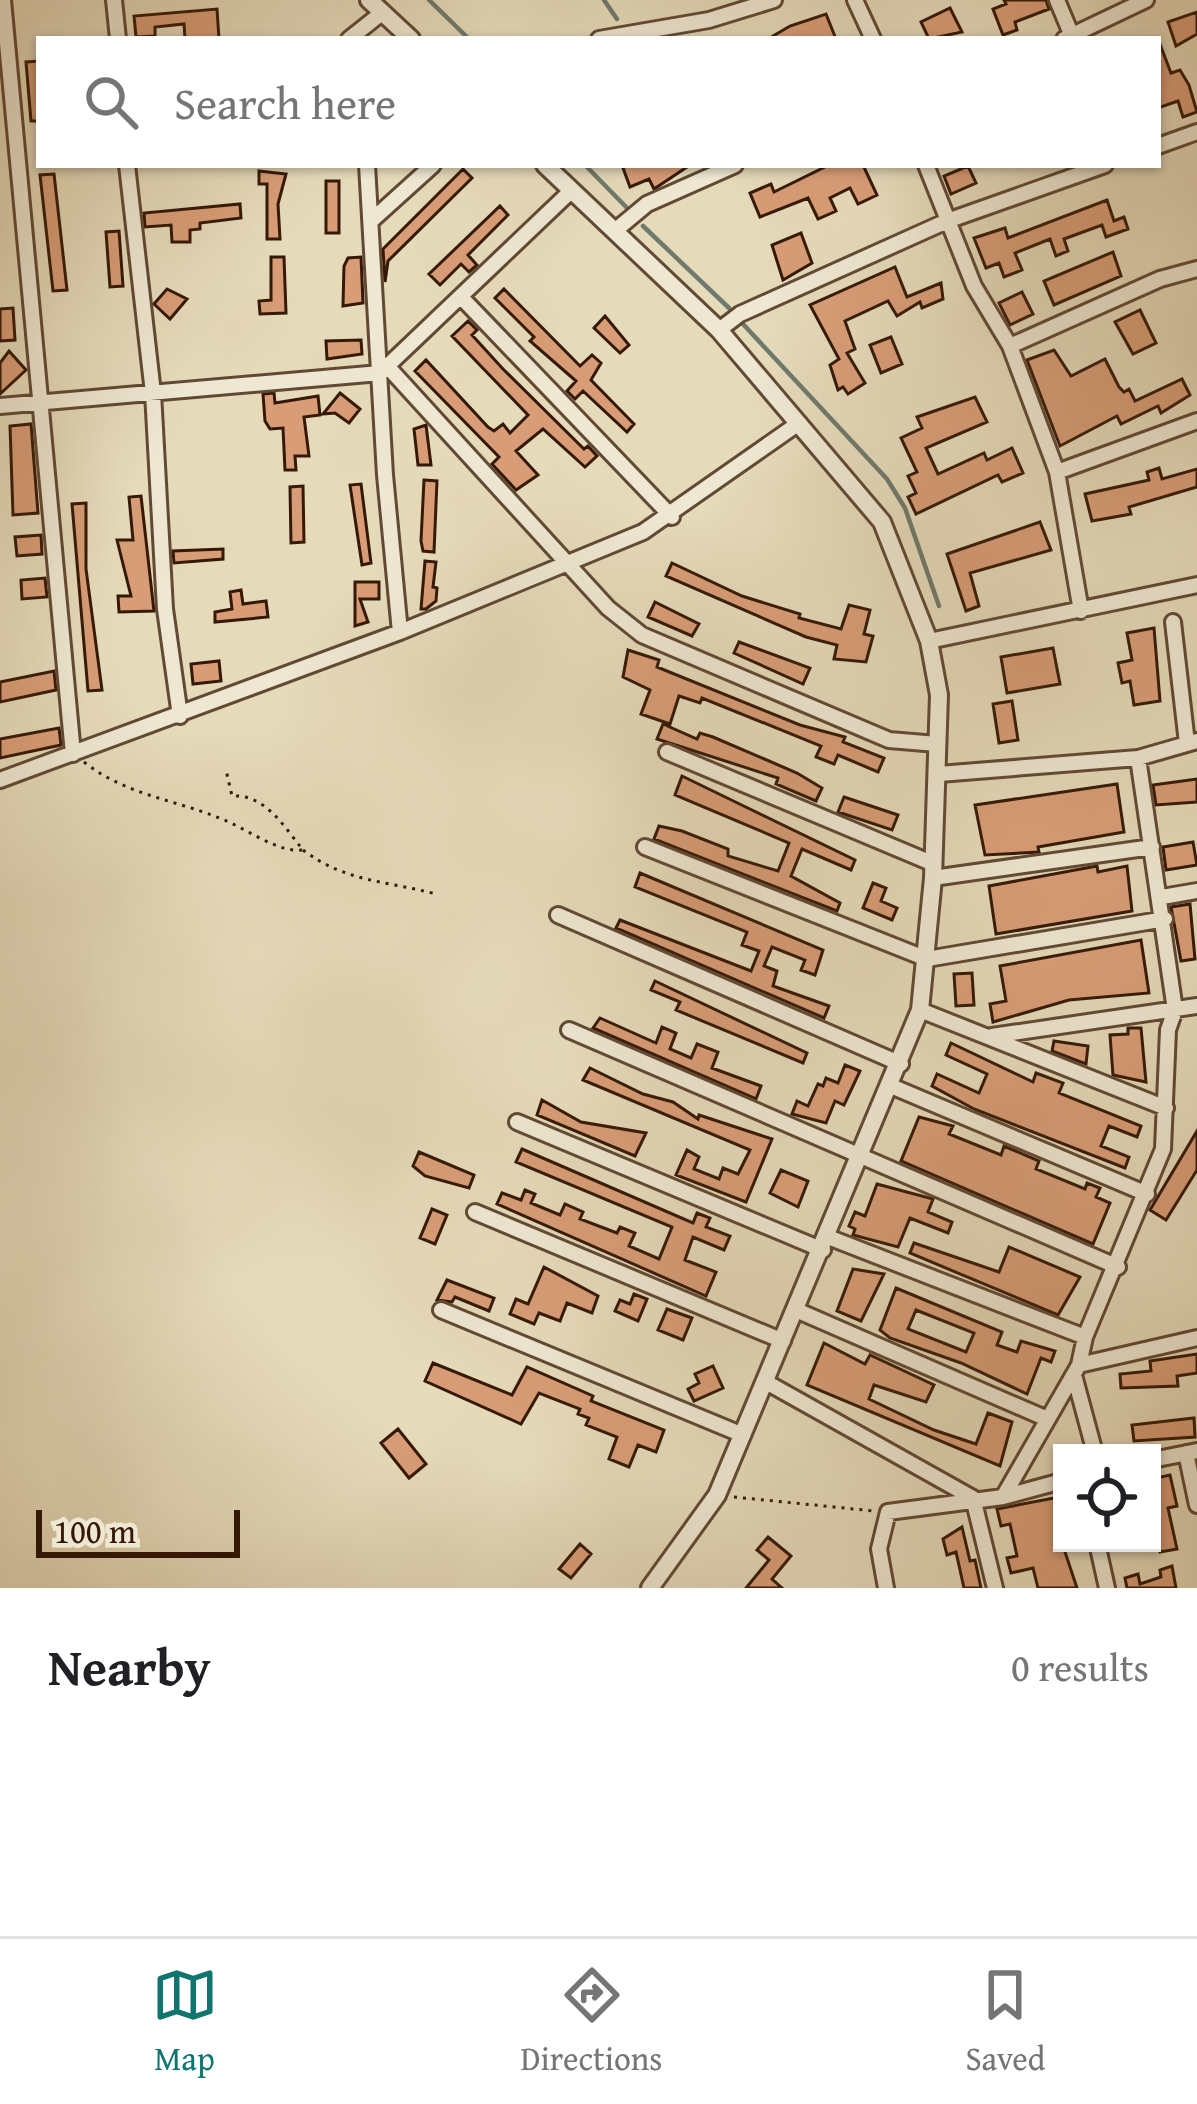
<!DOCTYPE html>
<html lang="en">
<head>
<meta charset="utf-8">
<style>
  :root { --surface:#fff; --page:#f2f2f2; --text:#202124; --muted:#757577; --line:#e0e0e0; --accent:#0f766e }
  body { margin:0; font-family:"Gentium Book Plus",serif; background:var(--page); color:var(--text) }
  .controls { position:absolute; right:36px; bottom:36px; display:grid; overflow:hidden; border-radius:0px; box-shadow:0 3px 9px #0004 }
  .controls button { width:108px; height:108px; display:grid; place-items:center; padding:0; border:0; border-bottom:3px solid var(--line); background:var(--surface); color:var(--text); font:60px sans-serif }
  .scale { position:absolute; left:36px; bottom:30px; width:204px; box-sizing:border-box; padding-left:12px; border:6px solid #351906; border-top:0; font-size:33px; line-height:42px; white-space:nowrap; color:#351906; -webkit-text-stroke:9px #eee7d2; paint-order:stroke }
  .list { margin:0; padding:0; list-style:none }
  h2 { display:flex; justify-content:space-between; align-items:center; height:156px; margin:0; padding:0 48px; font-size:51px }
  h2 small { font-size:39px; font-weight:400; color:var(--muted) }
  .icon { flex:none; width:66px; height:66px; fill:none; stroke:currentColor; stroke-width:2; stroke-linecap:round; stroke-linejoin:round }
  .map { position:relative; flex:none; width:1197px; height:1588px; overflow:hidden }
  .search { position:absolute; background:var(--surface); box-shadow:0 3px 9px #0004; left:36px; right:36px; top:36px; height:132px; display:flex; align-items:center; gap:30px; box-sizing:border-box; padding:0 42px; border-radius:0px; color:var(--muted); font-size:45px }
  .sheet { height:348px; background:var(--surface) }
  nav { display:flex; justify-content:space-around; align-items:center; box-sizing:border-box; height:168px; border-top:3px solid var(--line); background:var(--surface); font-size:33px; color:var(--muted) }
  nav a { display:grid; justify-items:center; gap:6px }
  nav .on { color:var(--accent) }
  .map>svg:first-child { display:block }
</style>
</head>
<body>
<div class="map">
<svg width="1197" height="1588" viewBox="0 0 1197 1588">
  <rect width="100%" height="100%" fill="#e5daba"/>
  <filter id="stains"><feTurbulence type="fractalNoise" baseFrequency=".00167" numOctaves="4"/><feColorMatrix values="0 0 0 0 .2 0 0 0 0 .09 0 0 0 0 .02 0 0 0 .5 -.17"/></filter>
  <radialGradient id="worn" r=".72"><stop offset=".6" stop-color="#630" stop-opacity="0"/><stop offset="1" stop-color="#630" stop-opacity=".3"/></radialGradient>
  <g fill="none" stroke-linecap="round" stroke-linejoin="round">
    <path stroke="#6f7a6c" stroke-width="4.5" d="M429,0L469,39
      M604,0L617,19
      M585,165L630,211
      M643,226L729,308
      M743,324L887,479L905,508L939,606"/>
  </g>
  <path fill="#d89d77" stroke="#351906" stroke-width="3" fill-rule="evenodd" d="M1004,0H1046L1049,9L1015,22L1017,30L1003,35L993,9L1006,4Z
    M950,8L962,32L929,39L921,22Z
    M217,9L219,39H185L184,24L155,27V36L136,37L134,16Z
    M1197,12V34L1176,46L1168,22Z
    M826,14L836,39H768L790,26Z
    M1158,39L1171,73L1180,70L1189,85L1197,112L1183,117L1178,101L1158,108Z
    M39,61V121H31L26,62Z
    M629,165H690L654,189L649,179L630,187L623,168Z
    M829,165H863L877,195L858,204L850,188L830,198L836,211L818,219L808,198L760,217L750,193L771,184L774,192Z
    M968,166L976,183L951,194L944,176Z
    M463,169L472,178L388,261L385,282L383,249Z
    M259,171L286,174L278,204L280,239H267V184H259Z
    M54,174L67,290L53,291L40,175Z
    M326,181H339V233H326Z
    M1107,200L1114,221L1124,217L1128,229L1106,237L1102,225L1064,239L1068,251L1056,256L1050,239L1015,253L1022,270L1004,277L999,263L986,268L974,238L1005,228L1008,238Z
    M240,204L241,218L200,223V229L190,230V242H172L171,225L145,227L144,213Z
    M500,206L508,215L468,255L477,265L469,272L461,264L440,285L429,274Z
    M119,231L123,286L110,287L106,232Z
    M801,233L812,263L783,280L772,245Z
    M1113,252L1121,276L1054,305L1044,281Z
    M271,257H284L286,313L260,314L259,301L271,300Z
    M361,257L363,303L343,306L344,266L348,258Z
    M895,267L907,297L941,283L943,299L922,308L920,302L897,316L888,301L845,321L855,349L847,353L865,383L848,394L843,387L838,390L830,365L839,359L810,305Z
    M167,289L187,299L170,319L154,304Z
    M504,289L580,366L592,355L601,363L591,380L634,424L627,432L583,391L575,399L567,391L576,381L530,341L534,337L495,298Z
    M1022,292L1033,314L1010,325L999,303Z
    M13,308L15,340L0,341V309Z
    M1140,310L1156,343L1133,354L1115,322Z
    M605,316L629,345L620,353L594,328Z
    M468,321L477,330L472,335L503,369L584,449L588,446L597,456L585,467L543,429L516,451L538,475L516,490L492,464L499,457L415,371L426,360L488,427L494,431L503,424L510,433L528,415L452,336Z
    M891,337L902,364L881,373L870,345Z
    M361,340L362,354L327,359L326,341Z
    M1054,350L1071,376L1105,359L1119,387L1124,392L1129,389L1135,401L1182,379L1190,395L1161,413L1158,406L1121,424L1117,416L1060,446L1027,360Z
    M9,351L26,370L0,394V363Z
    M274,393L275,403L318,396L320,415L304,417L309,456H295L296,470H285L283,428L270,429L265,421L263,394Z
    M340,393L360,409L349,423L335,413L323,414Z
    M975,397L987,422L926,448L938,474L984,453L987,460L1012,448L1023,473L1002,482L998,475L916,514L908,497L916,493L908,476L917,472L901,438L922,428L917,417Z
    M31,424L38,513L13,515L10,426Z
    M426,425L431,465H418L414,429Z
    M1159,468L1162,479L1197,469V487L1129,507L1131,514L1092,521L1085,494L1149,480L1147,472Z
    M424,480L437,481L434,552L423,551L421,541Z
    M361,484L371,563L362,565L350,485Z
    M303,486L304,542L291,543L290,487Z
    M141,496L154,611L119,612L118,596H131L117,540H133L129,497Z
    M86,503V569L102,690L88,691L72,504Z
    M1040,522L1051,550L970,573L979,606L966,611L947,554Z
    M41,535L42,554L17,556L15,537Z
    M223,549V559L174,563L173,551Z
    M425,561L436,562L433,587L437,588L436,601L426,609H421Z
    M672,563L742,596L800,614L799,618L841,629L849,605L870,610L864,634L873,636L866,662L834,659L837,645L806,637L666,576Z
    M45,578L47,597L22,599L21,580Z
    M355,582H379V599H360L368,622L355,626Z
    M241,590L243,604L266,601L268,617L215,622V612L232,609L230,592Z
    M655,602L699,624L692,636L648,617Z
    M1154,628L1160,701L1134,705L1130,681L1122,683L1118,663L1132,660L1127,633Z
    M739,642L810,668L803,684L734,653Z
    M1053,648L1060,684L1007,693L1001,657Z
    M628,650L659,660L657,667L800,725L845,737L843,742L884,758L878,772L838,755L834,764L816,757L821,746L702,698L700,703L679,696L670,724L641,714L650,690L623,677Z
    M219,661L221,681L193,684L191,664Z
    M54,671L56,690L0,702V682Z
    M1012,701L1018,740L999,743L993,704Z
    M663,724L697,739L700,733L713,737L797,773L822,788L816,801L776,784L778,778L657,739Z
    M59,728L61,745L0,758V739Z
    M682,776L855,860L851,870L802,849L791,876L840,903L837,911L654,839L659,826L682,831L728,849V856L778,871L789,843L675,795Z
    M1197,779V802L1156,805L1153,785Z
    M1117,784L1124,832L1038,847L1039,852L985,855L975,805Z
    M844,797L898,815L892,830L838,812Z
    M1193,842L1197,865L1166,870L1163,847Z
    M1097,866L1098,872L1127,866L1132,911L996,934L989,886Z
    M640,873L823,950L815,975L801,970L805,960L772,947L764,966L777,971L773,986L829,1006L824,1018L616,928L620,920L751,971L759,951L742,945L747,932L635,887Z
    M873,883L886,888L881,901L897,908L892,920L863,908Z
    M1190,904L1195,959L1181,961L1171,907Z
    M1141,940L1149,993L1069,1000L993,1022L990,1004L1006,1001L1000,966Z
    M972,973L974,1005L956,1006L954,974Z
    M655,981L807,1053L803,1063L676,1010L680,1002L651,990Z
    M600,1018L656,1043L662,1027L676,1033L670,1049L691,1058L697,1044L718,1052L712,1068L761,1086L756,1099L593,1028Z
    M1128,1028H1141L1146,1082L1113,1075L1110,1035L1128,1034Z
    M1054,1041L1088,1046L1086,1064L1052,1051Z
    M951,1043L1033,1082L1036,1073L1063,1083L1059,1093L1141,1126L1137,1137L1109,1126L1101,1146L1129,1157L1125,1168L974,1109L932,1086L937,1074L979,1093L987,1074L946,1055Z
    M845,1065L860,1071L844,1105L835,1101L826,1123L792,1114L797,1101L808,1106L818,1084L823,1086L826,1078L838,1083Z
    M590,1068L643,1094L673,1102L698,1119L699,1115L772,1139L746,1202L676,1175L687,1150L699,1157L694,1169L719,1179L723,1168L738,1174L750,1150L583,1080Z
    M542,1100L581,1122L646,1133L635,1156L537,1115Z
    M919,1117L953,1126L949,1134L1001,1155L1004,1146L1039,1161L1036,1169L1085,1189L1087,1183L1100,1188L1096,1197L1110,1203L1093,1244L901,1161Z
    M1197,1131V1170L1166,1220L1150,1210Z
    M522,1149L693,1223L697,1213L710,1218L706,1227L730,1236L724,1250L693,1237L685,1260L716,1272L706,1296L497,1204L502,1193L521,1200L525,1190L535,1194L531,1203L560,1215L565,1204L583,1212L580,1219L617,1233L620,1227L635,1233L629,1246L659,1259L672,1227L516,1162Z
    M419,1152L474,1175L469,1188L425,1176L413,1166Z
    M781,1170L808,1181L798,1207L770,1193Z
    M877,1184L933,1199L928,1212L952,1222L948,1233L910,1218L898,1247L853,1235L855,1229L849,1226L855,1212L865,1216Z
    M432,1209L447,1215L435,1244L420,1238Z
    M914,1243L999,1272L1009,1247L1080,1277L1058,1315L910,1253Z
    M544,1267L598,1296L592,1313L567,1303L560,1321L539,1313L534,1324L510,1314L516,1299L528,1304Z
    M853,1269L884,1274L861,1321L837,1311Z
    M447,1280L494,1298L489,1311L455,1297L452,1302L437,1300Z
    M896,1288L1002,1332L997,1345L1017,1352L1021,1341L1055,1351L1051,1362L1041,1358L1027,1394L961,1363L890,1338L880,1330ZM916,1310L974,1333L966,1352L908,1329Z
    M634,1294L647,1299L638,1321L615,1311L620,1300L630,1304Z
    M667,1309L692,1318L683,1340L658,1330Z
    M824,1343L865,1364L870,1355L934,1385L926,1402L874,1385L869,1399L934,1430L976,1444L988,1413L1012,1422L1000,1466L807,1385Z
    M1197,1354V1373L1177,1376L1178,1386L1121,1388L1120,1374L1151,1371L1150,1361Z
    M433,1363L512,1395L527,1367L593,1396L591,1401L664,1430L656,1452L638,1445L629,1467L609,1459L617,1437L586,1425L589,1418L578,1414L580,1409L539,1393L521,1424L425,1381Z
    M713,1366L723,1388L694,1401L688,1389L699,1383L695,1374Z
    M1194,1418L1195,1437L1134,1441L1132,1425Z
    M398,1429L426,1464L409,1478L381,1443Z
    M1170,1475L1177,1506L1168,1508L1177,1549L1160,1552L1152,1479Z
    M1054,1498L1062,1543L1077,1588H1038L1033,1568L1011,1573L1007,1558L1017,1556L1010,1524L1001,1526L997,1509Z
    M962,1527L970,1561L975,1560L981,1588H964L956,1552L947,1555L943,1539Z
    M768,1537L791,1556L772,1579L782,1588H746L769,1560L757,1550Z
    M580,1544L591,1554L571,1578L559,1569Z
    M1172,1566L1176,1588H1127L1125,1578L1138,1574L1140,1584L1161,1577L1160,1570Z"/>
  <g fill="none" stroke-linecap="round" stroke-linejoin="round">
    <g stroke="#614933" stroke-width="20">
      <path id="minor" d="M3,0L73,754
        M114,0L118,39
        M855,0L873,39
        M1057,0L1072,36
        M349,39L383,12
        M599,39L709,20L774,0
        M1064,39L1146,0
        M1158,146L1197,132
        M127,165L153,393L165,609L180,716
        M367,165L385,475L400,632
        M926,165L974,286L1010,346L1057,472L1081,611
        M371,221L433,165
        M617,229L647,204L735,165
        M462,298L672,517
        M719,330L740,314L947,221L1105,165
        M1010,346L1160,279L1197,269
        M388,367L608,608L642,635L889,740L937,744
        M0,406L380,373L572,190
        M1057,472L1197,421
        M1173,622L1187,743
        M929,641L1197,585
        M667,752L934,864
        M939,774L1138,758L1197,741
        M0,780L400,632L643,532L799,423
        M645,847L927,959L1165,919
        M933,878L1152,847
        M1162,897L1197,891
        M558,915L901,1064
        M920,1010L1166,1108
        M569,1030L1118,1267
        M992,1036L1197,1006
        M891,1086L1147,1194
        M517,1122L823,1250
        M475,1212L783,1341
        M828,1237L1085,1337
        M441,1310L743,1435
        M796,1310L1045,1418
        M1079,1365L1197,1338
        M1074,1375L1095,1453
        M766,1382L973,1498L995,1588
        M1186,1453L1197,1505
        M1152,1460L1197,1451
        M1003,1497L1079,1365L1085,1337L1163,1149L1168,1030L1175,1010L1138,758
        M1097,1543L1107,1588
        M886,1588L879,1549L888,1512L1003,1497L1062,1481"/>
    </g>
    <g stroke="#614933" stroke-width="22">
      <path id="tertiary" d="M369,0L411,39
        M545,165L719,330L882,522L929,641L939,695L933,878L920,1010L717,1495L650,1588"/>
    </g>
    <path stroke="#351906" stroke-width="3" stroke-dasharray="3 6" stroke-linecap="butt" d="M84,762C127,796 175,799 224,820C249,830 278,853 303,850C285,828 266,794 232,796L226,770
      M303,850C345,882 387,881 436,894
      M734,1497L874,1511"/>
    <use href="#minor" stroke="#eee7d2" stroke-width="14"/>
    <use href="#tertiary" stroke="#eee7d2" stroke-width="16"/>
  </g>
  <rect width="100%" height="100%" filter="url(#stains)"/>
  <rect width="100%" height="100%" fill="url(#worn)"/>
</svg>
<div class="controls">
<button><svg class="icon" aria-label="locate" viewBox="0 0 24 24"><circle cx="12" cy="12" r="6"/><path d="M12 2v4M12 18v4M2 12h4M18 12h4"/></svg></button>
</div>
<div class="scale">100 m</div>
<div class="search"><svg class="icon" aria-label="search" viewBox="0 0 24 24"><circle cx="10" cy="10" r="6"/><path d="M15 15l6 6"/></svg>Search here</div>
</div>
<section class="sheet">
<h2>Nearby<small>0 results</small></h2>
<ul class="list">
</ul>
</section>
<nav>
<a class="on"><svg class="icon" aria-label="map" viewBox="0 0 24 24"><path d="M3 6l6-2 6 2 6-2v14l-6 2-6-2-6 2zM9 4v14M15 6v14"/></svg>Map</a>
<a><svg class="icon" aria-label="directions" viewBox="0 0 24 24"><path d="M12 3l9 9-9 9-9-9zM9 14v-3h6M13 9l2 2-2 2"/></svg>Directions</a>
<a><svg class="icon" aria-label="saved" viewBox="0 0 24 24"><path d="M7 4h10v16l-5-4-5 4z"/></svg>Saved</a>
</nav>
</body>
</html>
